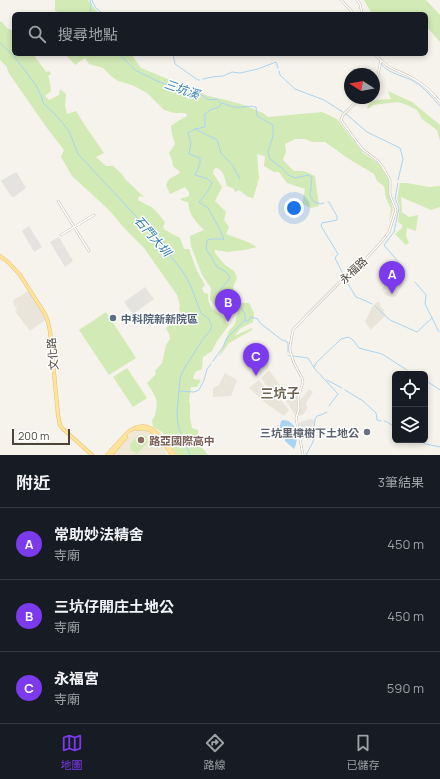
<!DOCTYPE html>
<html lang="zh-TW">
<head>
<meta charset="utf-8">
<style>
  :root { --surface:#171b24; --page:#242831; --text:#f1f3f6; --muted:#9ea1a6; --line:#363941; --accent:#7c3aed }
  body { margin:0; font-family:Manrope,"Noto Sans TC",sans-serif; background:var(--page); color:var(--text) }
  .controls { position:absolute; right:12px; bottom:12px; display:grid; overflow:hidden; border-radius:6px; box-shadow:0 2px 6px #0003 }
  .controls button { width:36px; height:36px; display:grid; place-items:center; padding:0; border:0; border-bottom:1px solid var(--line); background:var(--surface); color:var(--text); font:20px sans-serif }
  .compass { position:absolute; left:344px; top:68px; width:36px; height:36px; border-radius:50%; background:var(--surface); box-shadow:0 2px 6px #0003; rotate:281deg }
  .scale { position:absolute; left:12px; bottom:10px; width:58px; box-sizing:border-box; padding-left:4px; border:2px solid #4b4439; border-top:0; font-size:11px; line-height:14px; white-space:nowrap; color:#4b4439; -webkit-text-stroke:3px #fff; paint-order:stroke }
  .you { position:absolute; left:294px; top:208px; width:14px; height:14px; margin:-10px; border:3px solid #fff; border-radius:50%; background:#1a73e8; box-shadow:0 0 0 6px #1a73e833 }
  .badge { display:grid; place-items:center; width:26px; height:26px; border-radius:50%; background:var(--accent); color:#fff; font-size:13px; font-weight:700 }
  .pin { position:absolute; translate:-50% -33px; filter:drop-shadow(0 1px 2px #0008) }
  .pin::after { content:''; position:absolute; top:21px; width:14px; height:12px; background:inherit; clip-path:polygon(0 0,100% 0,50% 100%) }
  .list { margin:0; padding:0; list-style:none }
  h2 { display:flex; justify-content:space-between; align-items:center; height:52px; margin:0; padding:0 16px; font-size:17px }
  h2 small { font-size:13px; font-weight:400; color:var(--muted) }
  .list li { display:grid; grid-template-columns:26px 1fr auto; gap:12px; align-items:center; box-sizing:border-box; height:72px; padding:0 16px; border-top:1px solid var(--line) }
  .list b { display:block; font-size:15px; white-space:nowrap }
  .list p { margin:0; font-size:13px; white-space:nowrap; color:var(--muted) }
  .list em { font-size:13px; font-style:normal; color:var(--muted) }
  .icon { flex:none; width:22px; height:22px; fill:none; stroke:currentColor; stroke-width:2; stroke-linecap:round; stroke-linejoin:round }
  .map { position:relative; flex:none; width:440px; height:455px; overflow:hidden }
  .search { position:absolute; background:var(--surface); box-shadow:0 2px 6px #0003; left:12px; right:12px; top:12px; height:44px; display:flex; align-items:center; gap:10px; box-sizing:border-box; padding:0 14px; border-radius:6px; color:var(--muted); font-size:15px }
  .sheet { height:268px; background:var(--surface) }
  nav { display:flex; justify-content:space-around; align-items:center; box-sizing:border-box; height:56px; border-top:1px solid var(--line); background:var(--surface); font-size:11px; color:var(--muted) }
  nav a { display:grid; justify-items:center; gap:2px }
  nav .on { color:var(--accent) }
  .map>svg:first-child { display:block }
</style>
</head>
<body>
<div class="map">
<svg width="440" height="455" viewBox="0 0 440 455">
  <rect width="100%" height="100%" fill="#f6f3ec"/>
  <path fill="#eae5da" d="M404,282L396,296L392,297L385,295L382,289L386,283L391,287L398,286L400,283Z
    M28,291L37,302L43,313L45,320L30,331L15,311L17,309L14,306L13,301L16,298L19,297Z
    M378,301L381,304L380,306L384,310L383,312L386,315L377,324L374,326L371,330L365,322L372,307Z
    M267,357L269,362L268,368L261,375L258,371L259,369L258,362Z
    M269,370L285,392L282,398L273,395L261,378Z
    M225,373L237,380L231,396L213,397V388L219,385Z
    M259,380L273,398L282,401L289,410L284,416L268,405L249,388Z
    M309,389L313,392L306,403L307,408L304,414L299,416L300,401Z
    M297,394V409L296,416L286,401Z"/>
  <path fill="#efe8d6" d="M141,429L151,432L164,448L166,453V455H112L129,435L133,432Z"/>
  <path fill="#d2eab5" d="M55,0H88L95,9L100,14H58V12L55,11Z
    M364,0H426L440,15V42L426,26V14H372Z
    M1,21L8,29H10L14,32V54H33L46,72L49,71L51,74L48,76L49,78L51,91L45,96L49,100L59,95L60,89L66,94L65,105L67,114L76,111L86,127L104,153L96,157L106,166H113L122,174L125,179L144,197L139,196L138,200L153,208L165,222L163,227L165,230L180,238L184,249H189L197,271L205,285L202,288L204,293L208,294C208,310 215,310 227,319L226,322L229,325L217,341L212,351L203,357L202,369L195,372L193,379L201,380L197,387H191L189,401L190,404V418L192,428L198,430V442L208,455H178L162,432L153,427L152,420C155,417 155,415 156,411C159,398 153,393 147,383L156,374L155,371L162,363L166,345L170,339L169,334L166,328L181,315L179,308L180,306L177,295L144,248L125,229L109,210L72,176L61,157L64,150L47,128L8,72L7,67L0,60V22Z
    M65,54H134L133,57L141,68L170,80L197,91L208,96L226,100L244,105L263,113L268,117L322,112L337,119L363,153L379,164L389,181V194L393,210L389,222L391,209L386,198L384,186L377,181L374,174L349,159L325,142H312L305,139H295L285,144L286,152L283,160L294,171H304L315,176L319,206L311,208L302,204L305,189L287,183L279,172H274L264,166L265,156L257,154L259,178L254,196L253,198L248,197L239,190L235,192L234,189L227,186C225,179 224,171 217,168L214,169L213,173L222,187L215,201L226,212L224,220L229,227L226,234L248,242L257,247L244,250L227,252L215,250V253L225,265L234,271L237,278L233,287L240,303H249L254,313L253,322L241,328L234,336L252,328V330L229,343L219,357L229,331L235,324L238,311C231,306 224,304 216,307L210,300L211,288L202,275L191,246L190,236L204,230C195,221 189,215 188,202L183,201L180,199L189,196V192L185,187L170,194L166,185L169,179L180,173L179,171L173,166L172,160L169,153L175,144L172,134L171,126L178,121L187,116L186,113H174L164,110L147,93L132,85L118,81L111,76L103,68L89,64L85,58L75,65Z
    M388,91L412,102L440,125V141L437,130L422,119L417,110L407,105L398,102L381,104L373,105L368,109L367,108C370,98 382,100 391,99Z
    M400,183H407L429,187L440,186V207L431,210L401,197L402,212L409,217L418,215L416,231L407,228L406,236L409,243L406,245L395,234L402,228V225L398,222L400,207L397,198Z
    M106,312L136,358L109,375L79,330Z
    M127,368L147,398L133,407L113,377Z
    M140,435C144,434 146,436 148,440L151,436L152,438L136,455L135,454L136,452H134L131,450L130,445L137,436Z"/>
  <path fill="#e5e3e0" d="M14,173H17L26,188L14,197L11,196L1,181Z
    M29,226L42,247L34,252L22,231Z
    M59,237L73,261L65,267L50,242Z
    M145,287L154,299L133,314L124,302Z
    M310,419L314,420L313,436L308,439H301L298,423Z"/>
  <path fill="#a9d4f2" d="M283,420C297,420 300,439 294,449L285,441C285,435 285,432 279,429L281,421Z"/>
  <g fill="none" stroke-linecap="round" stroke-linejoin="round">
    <path stroke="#a9d4f2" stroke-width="1" d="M90,0L91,3L90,14
      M92,0L95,7L103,14
      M0,43L13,55L36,85L42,98L43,103L55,114L69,131L78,154L148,229L181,269L190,284L201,313L209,319L210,322L212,326L210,331L203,339L184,369L180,378L177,413L178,424L181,435L190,455
      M119,54L135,70L157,81L180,89L197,92L209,100L217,99L221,103L219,107L210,110L205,114V127L195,129L188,133L191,143L189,154L200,158V164L195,175L208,179L212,183L208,191L199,202L208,208L217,224L224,239H212L207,240L206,249L212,258L217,267L226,272L230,278L221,289L218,294L224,298L239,305L245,314V320L227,338L223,347L213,361
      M173,54L175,64L198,80H200
      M381,64C390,75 404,75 415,82C425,88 432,98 440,106
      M279,71L280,75L295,89L324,100L343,112
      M203,79L212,77L223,76L232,72L240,73L258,69L276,62L278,68
      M222,103C226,104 231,107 235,107C242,108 249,105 256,107L257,116L273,125V136L268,152L270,159L282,168L288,175L295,178L308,175L312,177L310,196L314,202L321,204L324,203
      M346,114L367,132L400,148L403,159L398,180
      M195,129L217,140L221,153L233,166L240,179
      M398,183L395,198L399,208L394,232L384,245L405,270
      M328,202H329L337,216V220L322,223L321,226L338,254L335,258L344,276
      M346,278L345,279L356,297L366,301L372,304
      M415,282L426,295L425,304L439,332
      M375,306L390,320L417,332L432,318
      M245,321H248L251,317L258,319L260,323L282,340L286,341L288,343V352
      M288,355L289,356
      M293,356L308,358L315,369L338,394L329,406
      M314,367L316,363L341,339L348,337L353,340L359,348L382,354L407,370
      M410,371L415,374
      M327,380L342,388
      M425,380L440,390
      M345,390L363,401L376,413L377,420L381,421
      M179,391L194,392L199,390L204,380L207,369L211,364
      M384,421L387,422L395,427
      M410,440L414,443L420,441L426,444L440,447
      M306,455L313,442L315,419L317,416L321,415L327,412"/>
    <g stroke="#c2bbae" stroke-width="2.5">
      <path id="minor" d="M341,0L354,14
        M357,0L360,4L362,14
        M375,54C387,70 399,70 414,79C425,85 432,93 440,102
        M374,83L378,75L381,60
        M58,201L89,251
        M61,235L94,215
        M303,455L296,418L299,409L298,398L303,382L302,378L294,363L290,351V346L293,330L307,315L345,277L364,261L383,240L389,232L396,210L390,195V180L385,171L382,166L378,161L362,149L343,123L341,120L343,115L360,98"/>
    </g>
    <g stroke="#e6c16a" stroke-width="4">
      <path id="primary" d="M0,256L9,263L20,275L45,314L48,322L50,331L58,415L60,425L62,428L92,455
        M137,429C153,424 165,445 172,455
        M107,455L128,432C151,415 163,440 175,455
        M111,455L126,437"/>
    </g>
    <use href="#minor" stroke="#fff" stroke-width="1.5"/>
    <use href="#primary" stroke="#ffe39c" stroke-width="3"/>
  </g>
  <circle fill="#5c6f8a" stroke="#fff" stroke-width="1.5" cx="113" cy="318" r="4"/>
  <circle fill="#6b7280" stroke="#fff" stroke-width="1.5" cx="367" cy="432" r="4"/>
  <circle fill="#8d6e63" stroke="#fff" stroke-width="1.5" cx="141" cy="440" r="4"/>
  <g text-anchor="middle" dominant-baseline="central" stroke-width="3" stroke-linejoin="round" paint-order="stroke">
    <g font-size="11" fill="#4b4439" stroke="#fff">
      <text transform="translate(353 270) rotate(-43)">永福路</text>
      <text transform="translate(52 354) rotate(-95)">文化路</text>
    </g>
    <g font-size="11" font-weight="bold" fill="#4e5e75" stroke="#fff" text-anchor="start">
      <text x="121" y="318">中科院新新院區</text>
    </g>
    <g font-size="11" font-weight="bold" fill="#5b616d" stroke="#fff" text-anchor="end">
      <text x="359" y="432">三坑里樟樹下土地公</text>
    </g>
    <g font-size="11" font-weight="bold" fill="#785e54" stroke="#fff" text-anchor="start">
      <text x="149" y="440">路亞國際高中</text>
    </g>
    <g font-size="12" font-style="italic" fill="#2e7ab2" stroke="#fff">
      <text transform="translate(182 89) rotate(19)">三坑溪</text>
      <text transform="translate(153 236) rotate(49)">石門大圳</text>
    </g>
    <g font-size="13" font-weight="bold" fill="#6e6250" stroke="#fff">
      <text x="280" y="393">三坑子</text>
    </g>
  </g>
</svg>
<div class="controls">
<button><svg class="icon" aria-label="locate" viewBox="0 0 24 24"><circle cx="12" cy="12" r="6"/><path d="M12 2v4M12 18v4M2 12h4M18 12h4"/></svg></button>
<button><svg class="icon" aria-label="layers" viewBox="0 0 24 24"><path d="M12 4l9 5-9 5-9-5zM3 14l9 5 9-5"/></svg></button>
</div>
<svg class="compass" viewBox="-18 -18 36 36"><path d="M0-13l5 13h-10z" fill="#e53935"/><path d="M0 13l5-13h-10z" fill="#9ea1a6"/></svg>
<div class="scale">200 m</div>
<div class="you"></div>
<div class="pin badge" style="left:392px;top:294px">A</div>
<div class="pin badge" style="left:228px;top:322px">B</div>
<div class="pin badge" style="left:256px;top:376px">C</div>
<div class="search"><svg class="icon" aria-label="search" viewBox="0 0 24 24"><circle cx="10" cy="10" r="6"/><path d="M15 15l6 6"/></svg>搜尋地點</div>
</div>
<section class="sheet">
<h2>附近<small>3筆結果</small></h2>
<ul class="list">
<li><span class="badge">A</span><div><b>常助妙法精舍</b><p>寺廟</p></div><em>450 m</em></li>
<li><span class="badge">B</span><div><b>三坑仔開庄土地公</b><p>寺廟</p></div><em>450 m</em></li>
<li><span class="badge">C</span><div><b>永福宮</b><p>寺廟</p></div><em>590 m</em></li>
</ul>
</section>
<nav>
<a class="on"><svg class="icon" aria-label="map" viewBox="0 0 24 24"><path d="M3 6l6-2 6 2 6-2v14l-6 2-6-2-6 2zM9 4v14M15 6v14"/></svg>地圖</a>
<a><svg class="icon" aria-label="directions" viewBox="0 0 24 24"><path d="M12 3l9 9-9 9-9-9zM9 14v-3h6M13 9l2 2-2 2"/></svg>路線</a>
<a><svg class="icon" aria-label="saved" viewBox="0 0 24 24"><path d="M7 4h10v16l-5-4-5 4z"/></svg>已儲存</a>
</nav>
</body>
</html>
